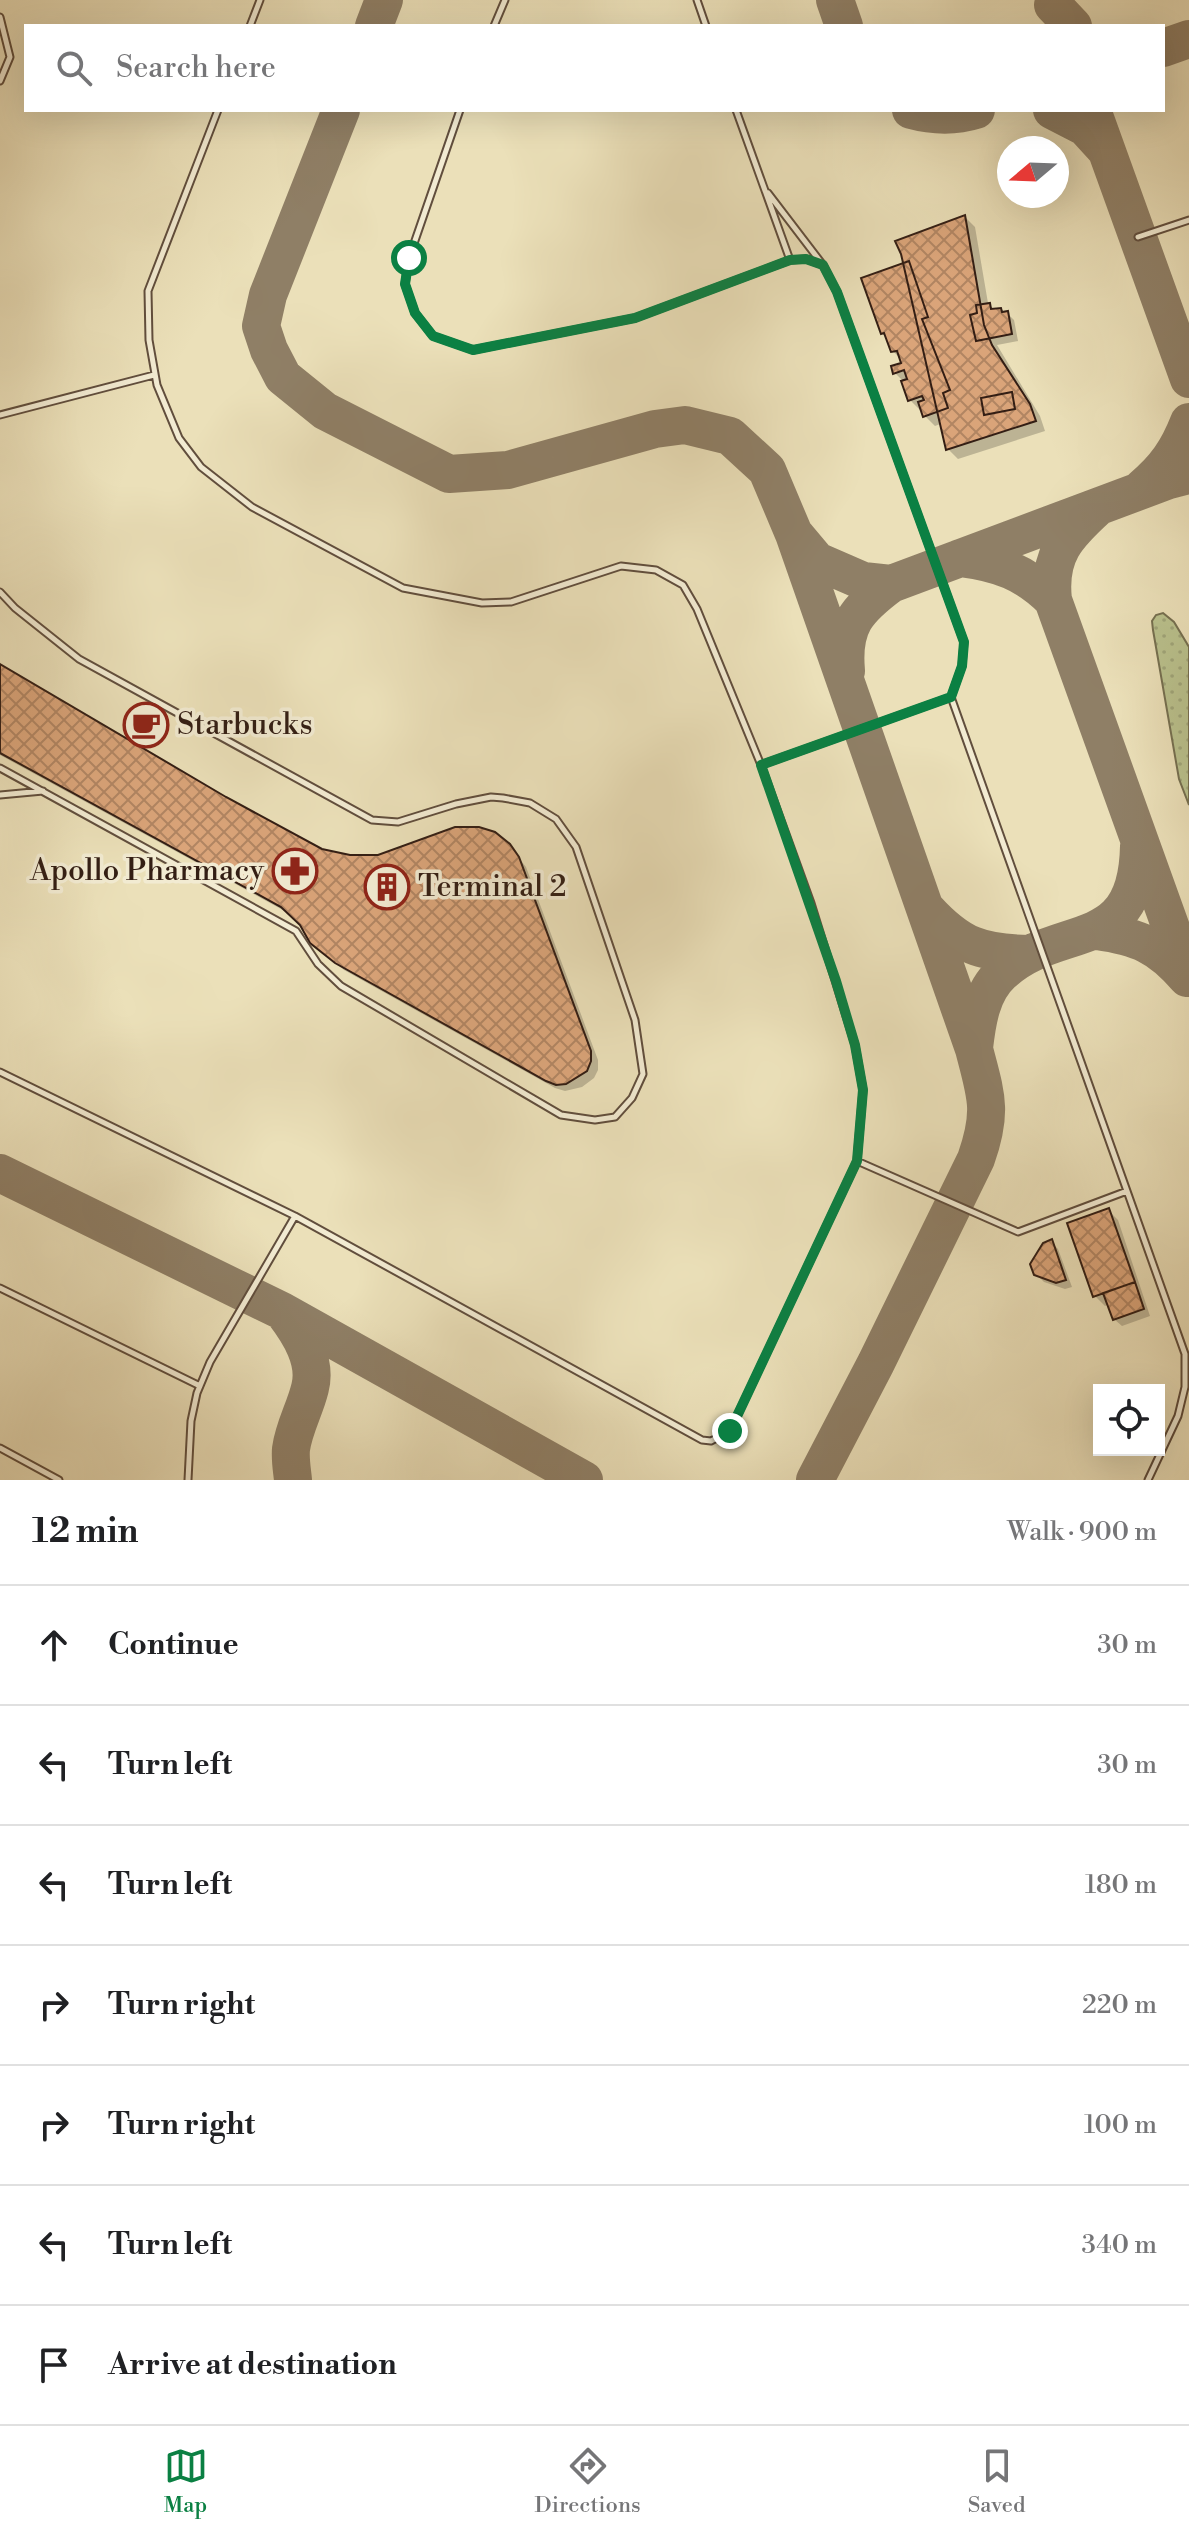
<!DOCTYPE html>
<html lang="en">
<head>
<meta charset="utf-8">
<style>
  :root { --surface:#fff; --page:#f6f6f6; --text:#202124; --muted:#757577; --line:#e0e0e0; --accent:#0b8043 }
  body { margin:0; font-family:"Libre Bodoni",serif; background:var(--page); color:var(--text) }
  .controls { position:absolute; right:24px; bottom:24px; display:grid; overflow:hidden; border-radius:0px; box-shadow:0 8px 32px #0002 }
  .controls button { width:72px; height:72px; display:grid; place-items:center; padding:0; border:0; border-bottom:2px solid var(--line); background:var(--surface); color:var(--text); font:40px sans-serif }
  .compass { position:absolute; left:997px; top:136px; width:72px; height:72px; border-radius:50%; background:var(--surface); box-shadow:0 8px 32px #0002; rotate:251deg }
  .stop { position:absolute; width:24px; height:24px; margin:-18px; border:6px solid #0b8043; border-radius:50%; background:#fff }
  .stop.end { background:#0b8043; border-color:#fff; box-shadow:0 2px 8px #0008 }
  .list { margin:0; padding:0; list-style:none }
  h2 { display:flex; justify-content:space-between; align-items:center; height:104px; margin:0; padding:0 32px; font-size:34px }
  h2 small { font-size:26px; font-weight:400; color:var(--muted) }
  .list li { display:grid; grid-template-columns:52px 1fr auto; gap:24px; align-items:center; box-sizing:border-box; height:120px; padding:0 32px; border-top:2px solid var(--line) }
  .list b { display:block; font-size:30px; white-space:nowrap }
  .list em { font-size:26px; font-style:normal; color:var(--muted) }
  .icon { flex:none; width:44px; height:44px; fill:none; stroke:currentColor; stroke-width:2; stroke-linecap:round; stroke-linejoin:round }
  .map { position:relative; flex:none; width:1189px; height:1480px; overflow:hidden }
  .search { position:absolute; background:var(--surface); box-shadow:0 8px 32px #0002; left:24px; right:24px; top:24px; height:88px; display:flex; align-items:center; gap:20px; box-sizing:border-box; padding:0 28px; border-radius:0px; color:var(--muted); font-size:30px }
  .sheet { height:944px; background:var(--surface) }
  nav { display:flex; justify-content:space-around; align-items:center; box-sizing:border-box; height:112px; border-top:2px solid var(--line); background:var(--surface); font-size:22px; color:var(--muted) }
  nav a { display:grid; justify-items:center; gap:4px }
  nav .on { color:var(--accent) }
  .map>svg:first-child { display:block }
</style>
</head>
<body>
<div class="map">
<svg width="1189" height="1480" viewBox="0 0 1189 1480">
  <defs>
    <pattern id="grass-dots" width="8" height="8" patternUnits="userSpaceOnUse" patternTransform="scale(2)"><rect width="8" height="8" fill="#bac28e"/><path d="M2 2h.1M6 6h.1" fill="none" stroke="#a0a67a" stroke-width="1.8" stroke-linecap="round"/></pattern>
    <pattern id="building-cross-hatch" width="8" height="8" patternUnits="userSpaceOnUse" patternTransform="scale(2)"><rect width="8" height="8" fill="#daa479"/><path d="M0 0l8 8M0 8l8-8" fill="none" stroke="#b18562"/></pattern>
  </defs>
  <rect width="100%" height="100%" fill="#ebe0b9"/>
  <filter id="stains"><feTurbulence type="fractalNoise" baseFrequency=".0025" numOctaves="4"/><feColorMatrix values="0 0 0 0 .2 0 0 0 0 .09 0 0 0 0 .02 0 0 0 .5 -.17"/></filter>
  <radialGradient id="worn" r=".72"><stop offset=".6" stop-color="#630" stop-opacity="0"/><stop offset="1" stop-color="#630" stop-opacity=".3"/></radialGradient>
  <path fill="url(#grass-dots)" stroke="#767051" stroke-width="2" d="M1163,613L1174,622L1189,647V805L1179,779L1153,630L1152,621L1156,615Z"/>
  <path fill="#0003" d="M965,217L975,227L988,303L995,311L1007,313L1014,320L1018,341L997,345L1040,416L1045,431L958,459L948,449L943,423L935,426L925,416L923,409L920,410L910,400L903,381L895,373L905,364L893,351L888,339L882,333L906,265Z
    M0,667L225,798L321,851L349,857L510,847L526,867L598,1060V1070L594,1078L582,1087L565,1091L555,1088L344,970L320,950L290,914L0,755Z
    M1108,1210L1118,1220L1150,1316L1122,1326L1114,1319L1109,1304L1105,1306L1095,1296Z
    M1051,1242L1058,1249L1072,1287L1065,1289L1044,1282L1036,1274Z"/>
  <g fill="none" stroke-linecap="round" stroke-linejoin="round">
    <path stroke="#8f7f66" stroke-width="38" d="M835,0L844,26
      M1053,5L1073,26
      M374,26L384,0
      M1163,48L1189,39
      M341,110L268,295L261,326L269,350L283,377L325,411L449,474L508,470L655,429L685,425L730,436L767,470L794,534L974,1049C986,1095 993,1111 976,1159L876,1363L815,1480
      M911,110C933,116 954,117 976,110
      M1052,110L1085,127L1106,150
      M1092,110L1189,379
      M1142,488C1166,468 1178,450 1189,422
      M1098,507C1066,536 1048,555 1053,600L1189,978
      M796,536L817,561L863,581L891,584L1169,480L1189,475
      M960,558C999,563 1025,572 1053,600
      M846,671C842,626 856,610 891,584
      M927,910C960,946 981,953 1029,954
      M1097,931C1138,937 1159,945 1187,978
      M974,1048C977,1022 981,992 1002,973C1060,920 1137,957 1139,846
      M0,1173L282,1311L584,1480
      M284,1313C300,1334 317,1361 310,1388C305,1409 294,1427 291,1449C290,1459 292,1470 293,1480"/>
  </g>
  <path fill="url(#building-cross-hatch)" stroke="#331e14" stroke-width="2" d="M965,215L984,325L992,345L1030,404L1036,421L946,450L901,254L895,241Z
    M909,261L928,317L922,319L950,390L943,393L948,408L923,417L918,402L924,400L922,396L908,401L901,381L907,379L904,370L893,374L891,366L901,363L897,351L891,352L884,333L881,334L861,278Z
    M990,303L991,309L1001,308L1002,312L1008,311L1012,334L976,341L970,315L977,313L976,305Z
    M1012,392L1015,409L984,415L981,398Z
    M0,664L226,797L322,849L350,855H378L455,827H479L495,832L510,844L519,857L591,1051V1061L587,1071L566,1084L556,1085L546,1081L335,963L310,943L300,925L281,907L0,753Z
    M1109,1208L1135,1282L1093,1297L1067,1223Z
    M1052,1239L1066,1280L1056,1283L1034,1275L1030,1264L1043,1243Z
    M1135,1282L1144,1309L1113,1320L1103,1293Z"/>
  <g fill="none" stroke-linecap="round" stroke-linejoin="round">
    <g stroke="#614e3d" stroke-width="9">
      <path id="lane" d="M697,0L706,26
        M0,17L10,57L0,81
        M250,26L260,0
        M494,26L505,0
        M218,110L148,291L149,340L157,385L179,438L201,467L252,507L403,588L482,603L511,602L621,566L656,570L683,585L697,609L761,765L811,903L855,1045L863,1090L857,1161L1018,1232L1127,1191L1185,1354V1387L1178,1416L1148,1480
        M460,110L409,258L405,284L415,313L433,336L473,350L635,318L790,260L806,259L823,265L837,292L964,642L962,666L951,697
        M736,110L790,260
        M768,193L823,265
        M1138,237L1189,220
        M0,415L154,375
        M0,592L15,608L79,659L372,820L398,822L456,804L491,797L503,798L530,803L556,819L576,847L635,1020L643,1074L632,1098L615,1117L595,1120L561,1115L341,986L318,964L296,931L0,768
        M761,765L951,697L1127,1191
        M0,795L43,791
        M0,1072L295,1216
        M0,1288L200,1386
        M0,1448L59,1480
        M188,1480L191,1421L197,1393L210,1362L295,1216L702,1440L711,1441L730,1431L857,1161"/>
    </g>
    <use href="#lane" stroke="#f2ebd2" stroke-width="5"/>
  </g>
  <g fill="none" stroke-linecap="round" stroke-linejoin="round">
    <path stroke="#0b8043" stroke-width="10" d="M409,258L405,284L415,313L433,336L473,350L635,318L790,260L806,259L823,265L837,292L964,642L962,666L951,697L761,765L836,981L855,1045L863,1090L857,1161L730,1431"/>
  </g>
  <defs>
    <g id="cafe-ring" transform="scale(2.3)"><circle r="9.5" fill="#f2ebd2" stroke="#8f2418" stroke-width="1.5"/><path d="M-5.5-4.5H6V0H3Q3 3.5 0 3.5H-2.5Q-5.5 3.5-5.5 0ZM3-3.2v2h1.7v-2ZM-6 4.5H4V6H-6Z" fill="#8f2418"/></g>
    <g id="pharmacy-ring" transform="scale(2.3)"><circle r="9.5" fill="#f2ebd2" stroke="#8f2418" stroke-width="1.5"/><path d="M-2-6h4v4h4v4h-4v4h-4v-4h-4v-4h4Z" fill="#8f2418"/></g>
    <g id="building-ring" transform="scale(2.3)"><circle r="9.5" fill="#f2ebd2" stroke="#8f2418" stroke-width="1.5"/><path d="M-4-6H4V6H1V3H-1V6H-4ZM-2.5-4.3h1.7v1.8h-1.7ZM.8-4.3h1.7v1.8H.8ZM-2.5-1h1.7V.8h-1.7ZM.8-1h1.7V.8H.8Z" fill="#8f2418"/></g>
  </defs>
  <g fill-rule="evenodd">
    <use href="#cafe-ring" x="146" y="725"/>
    <use href="#pharmacy-ring" x="295" y="871"/>
    <use href="#building-ring" x="387" y="887"/>
  </g>
  <g text-anchor="middle" dominant-baseline="central" stroke-width="7" stroke-linejoin="round" paint-order="stroke">
    <g font-size="30" fill="#331e14" stroke="#f2ebd2" text-anchor="start">
      <text x="177" y="725">Starbucks</text>
      <text x="264" y="871" text-anchor="end">Apollo Pharmacy</text>
      <text x="418" y="887">Terminal 2</text>
    </g>
  </g>
  <rect width="100%" height="100%" filter="url(#stains)"/>
  <rect width="100%" height="100%" fill="url(#worn)"/>
</svg>
<div class="controls">
<button><svg class="icon" aria-label="locate" viewBox="0 0 24 24"><circle cx="12" cy="12" r="6"/><path d="M12 2v4M12 18v4M2 12h4M18 12h4"/></svg></button>
</div>
<svg class="compass" viewBox="-18 -18 36 36"><path d="M0-13l5 13h-10z" fill="#e53935"/><path d="M0 13l5-13h-10z" fill="#757577"/></svg>
<div class="stop" style="left:409px;top:258px"></div>
<div class="stop end" style="left:730px;top:1431px"></div>
<div class="search"><svg class="icon" aria-label="search" viewBox="0 0 24 24"><circle cx="10" cy="10" r="6"/><path d="M15 15l6 6"/></svg>Search here</div>
</div>
<section class="sheet">
<h2>12 min<small>Walk · 900 m</small></h2>
<ul class="list">
<li><svg class="icon" aria-label="ahead" viewBox="0 0 24 24"><path d="M12 20V5M6 11l6-6 6 6"/></svg><div><b>Continue</b></div><em>30 m</em></li>
<li><svg class="icon" aria-label="left" viewBox="0 0 24 24"><path d="M17 20v-9H6M10 6l-5 5 5 5"/></svg><div><b>Turn left</b></div><em>30 m</em></li>
<li><svg class="icon" aria-label="left" viewBox="0 0 24 24"><path d="M17 20v-9H6M10 6l-5 5 5 5"/></svg><div><b>Turn left</b></div><em>180 m</em></li>
<li><svg class="icon" aria-label="right" viewBox="0 0 24 24"><path d="M7 20v-9h11M14 6l5 5-5 5"/></svg><div><b>Turn right</b></div><em>220 m</em></li>
<li><svg class="icon" aria-label="right" viewBox="0 0 24 24"><path d="M7 20v-9h11M14 6l5 5-5 5"/></svg><div><b>Turn right</b></div><em>100 m</em></li>
<li><svg class="icon" aria-label="left" viewBox="0 0 24 24"><path d="M17 20v-9H6M10 6l-5 5 5 5"/></svg><div><b>Turn left</b></div><em>340 m</em></li>
<li><svg class="icon" aria-label="arrive" viewBox="0 0 24 24"><path d="M6 21V4h12l-3 4 3 4H6"/></svg><div><b>Arrive at destination</b></div></li>
</ul>
</section>
<nav>
<a class="on"><svg class="icon" aria-label="map" viewBox="0 0 24 24"><path d="M3 6l6-2 6 2 6-2v14l-6 2-6-2-6 2zM9 4v14M15 6v14"/></svg>Map</a>
<a><svg class="icon" aria-label="directions" viewBox="0 0 24 24"><path d="M12 3l9 9-9 9-9-9zM9 14v-3h6M13 9l2 2-2 2"/></svg>Directions</a>
<a><svg class="icon" aria-label="saved" viewBox="0 0 24 24"><path d="M7 4h10v16l-5-4-5 4z"/></svg>Saved</a>
</nav>
</body>
</html>
